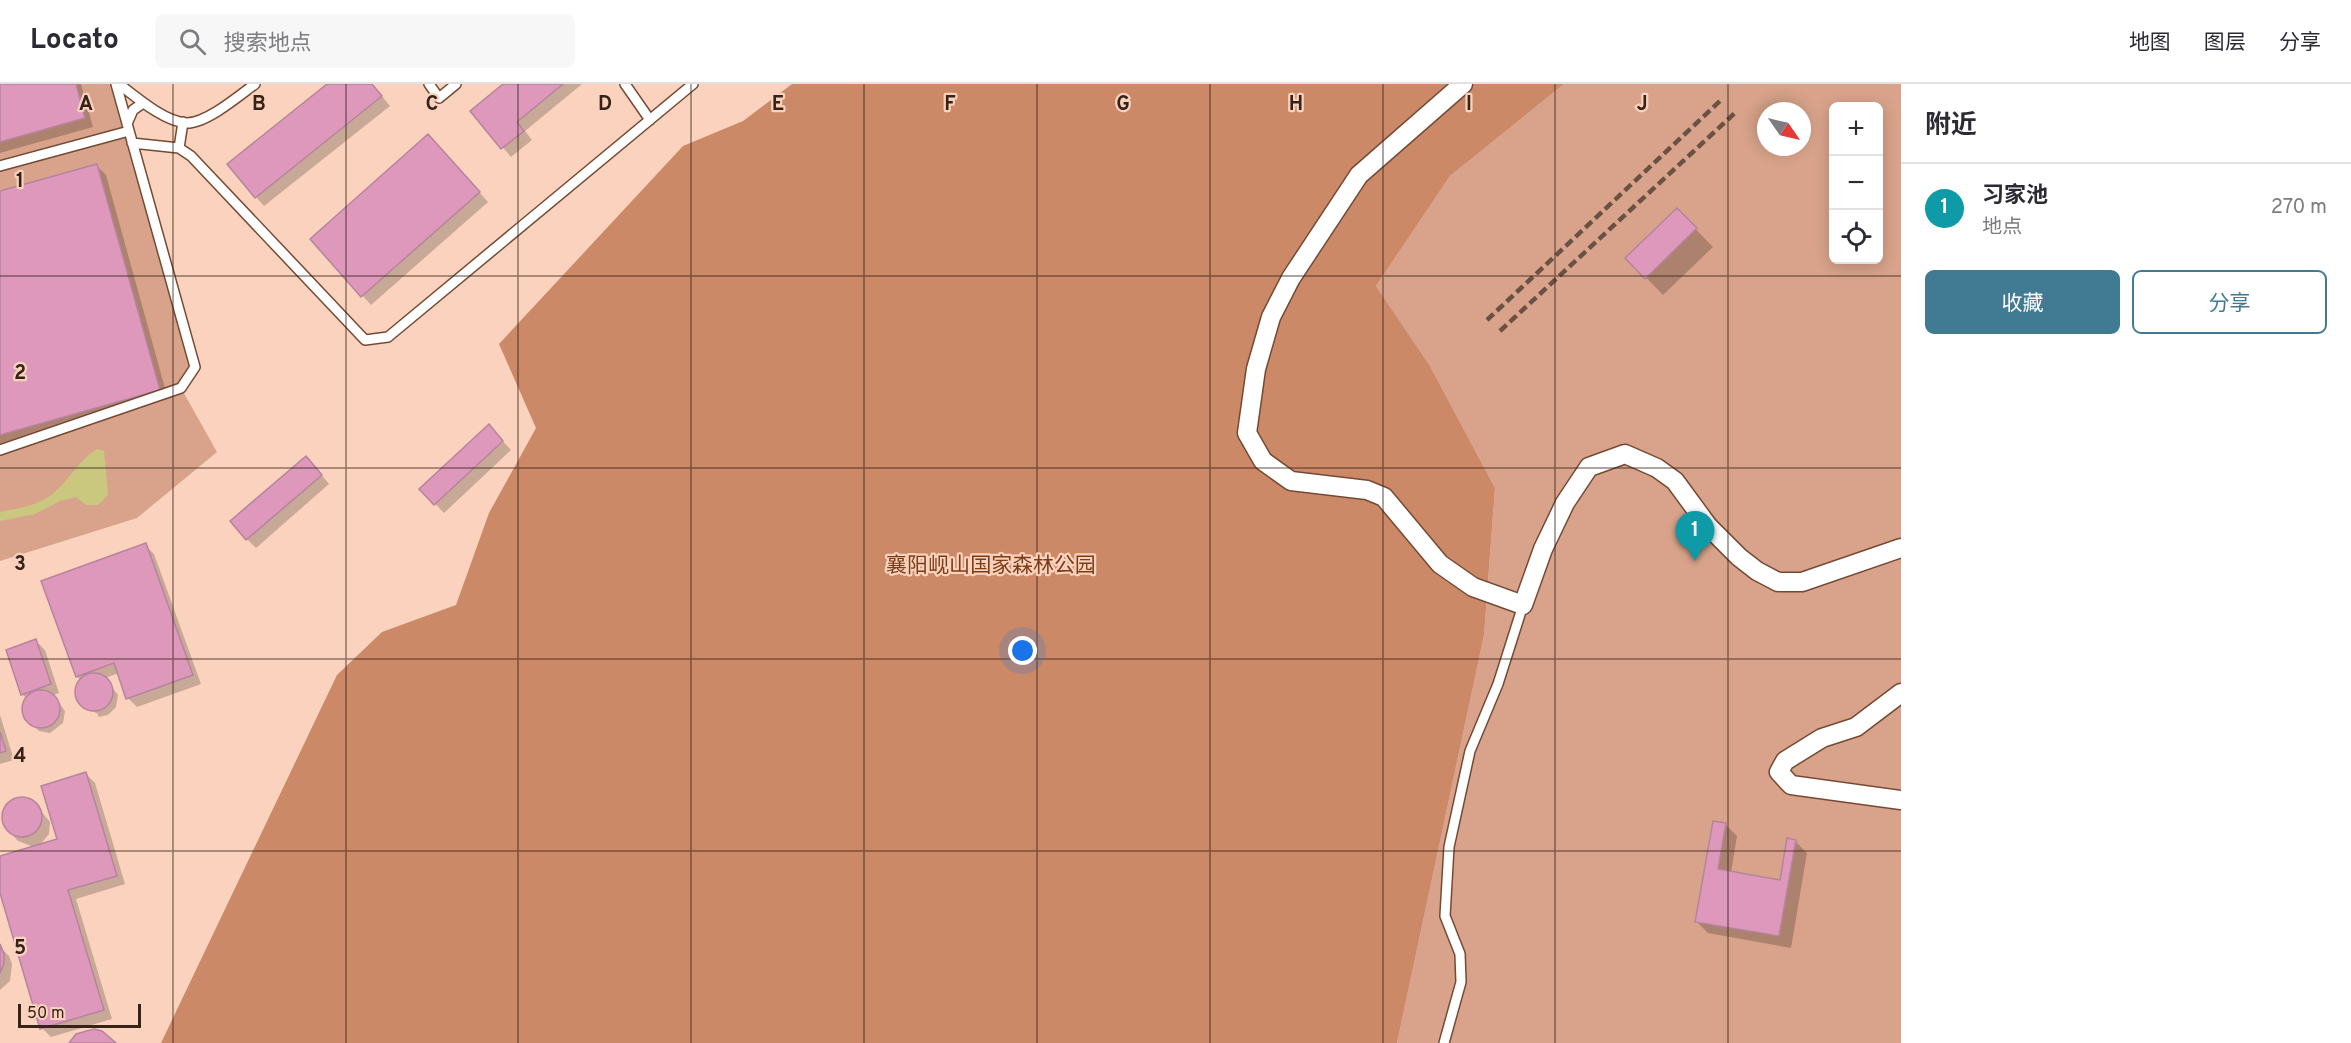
<!DOCTYPE html>
<html lang="zh">
<head>
<meta charset="utf-8">
<style>
  :root { --surface:#fff; --page:#f7f7f7; --text:#2b2b33; --muted:#7c7c81; --line:#e1e1e2; --accent:#407b93 }
  body { margin:0; font-family:Overpass,"Noto Sans SC",sans-serif; background:var(--page); color:var(--text) }
  .controls { position:absolute; right:18px; top:18px; display:grid; overflow:hidden; border-radius:9px; box-shadow:0 3px 15px #0003 }
  .controls button { width:54px; height:54px; display:grid; place-items:center; padding:0; border:0; border-bottom:2px solid var(--line); background:var(--surface); color:var(--text); font:30px sans-serif }
  .compass { position:absolute; left:1757px; top:18px; width:54px; height:54px; border-radius:50%; background:var(--surface); box-shadow:0 3px 15px #0003; rotate:124deg }
  .scale { position:absolute; left:18px; bottom:15px; width:123px; box-sizing:border-box; padding-left:6px; border:3px solid #352218; border-top:0; font-size:16px; line-height:21px; white-space:nowrap; color:#352218; -webkit-text-stroke:4px #fbd2bd; paint-order:stroke }
  .you { position:absolute; left:1023px; top:567px; width:21px; height:21px; margin:-15px; border:4px solid #fff; border-radius:50%; background:#1a73e8; box-shadow:0 0 0 9px #1a73e833 }
  .badge { display:grid; place-items:center; width:39px; height:39px; border-radius:50%; background:var(--accent); color:#fff; font-size:20px; font-weight:700 }
  .pin { position:absolute; translate:-50% -50px; filter:drop-shadow(0 2px 3px #0008) }
  .pin::after { content:''; position:absolute; top:32px; width:21px; height:18px; background:inherit; clip-path:polygon(0 0,100% 0,50% 100%) }
  .list { margin:0; padding:0; list-style:none }
  h2 { display:flex; justify-content:space-between; align-items:center; height:78px; margin:0; padding:0 24px; font-size:26px }
  h2 small { font-size:20px; font-weight:400; color:var(--muted) }
  .list li { display:grid; grid-template-columns:39px 1fr auto; gap:18px; align-items:center; box-sizing:border-box; height:90px; padding:0 24px; border-top:2px solid var(--line) }
  .list b { display:block; font-size:22px; white-space:nowrap }
  .list p { margin:0; font-size:20px; white-space:nowrap; color:var(--muted) }
  .list em { font-size:20px; font-style:normal; color:var(--muted) }
  .actions { display:flex; gap:12px; padding:18px 24px }
  .actions a { flex:1; padding:14px 0; border:2px solid var(--accent); border-radius:9px; text-align:center; font-size:21px; color:var(--accent) }
  .actions .main { background:var(--accent); color:#fff }
  .icon { flex:none; width:33px; height:33px; fill:none; stroke:currentColor; stroke-width:2; stroke-linecap:round; stroke-linejoin:round }
  .map { position:relative; flex:none; width:1901px; height:959px; overflow:hidden }
  header { display:flex; align-items:center; gap:36px; box-sizing:border-box; height:84px; padding:0 30px; background:var(--surface); border-bottom:2px solid var(--line) }
  header strong { font-size:28px }
  nav { display:flex; gap:33px; margin-inline-start:auto; font-size:21px }
  .search { width:420px; height:54px; background:var(--page); display:flex; align-items:center; gap:15px; box-sizing:border-box; padding:0 21px; border-radius:9px; color:var(--muted); font-size:22px }
  main { display:flex }
  aside { flex:1; background:var(--surface) }
  .map>svg:first-child { display:block }
</style>
</head>
<body>
<header>
<strong>Locato</strong>
<div class="search"><svg class="icon" aria-label="search" viewBox="0 0 24 24"><circle cx="10" cy="10" r="6"/><path d="M15 15l6 6"/></svg>搜索地点</div>
<nav><a>地图</a><a>图层</a><a>分享</a></nav>
</header>
<main>
<div class="map">
<svg width="1901" height="959" viewBox="0 0 1901 959">
  <rect width="100%" height="100%" fill="#fbd2bd"/>
  <path fill="#d8a38a" fill-rule="evenodd" d="M0,0H116L195,283L181,304L217,368L137,434L0,477Z
    M1564,0H1901V959H1397L1484,551L1495,404L1430,282L1376,202L1450,92ZM1834,22H1878V176H1834ZM1766,27H1802V63H1766Z"/>
  <path fill="#cc8967" d="M792,0H1564L1450,92L1376,202L1430,282L1495,404L1484,551L1397,959H161L337,591L382,548L456,521L489,429L536,344L499,260L683,62L743,37Z"/>
  <path fill="#cac87f" d="M97,365L104,367L108,411L98,421H86L76,413L60,417L35,430L0,437V428C20,424 42,421 57,406C72,392 80,375 97,365Z"/>
  <path fill="#0003" d="M0,0H81L93,43L0,69Z
    M330,0H372L390,22L264,122L256,113Z
    M506,0H582L525,47L532,56L511,73L472,27Z
    M437,61L488,118L371,221L312,155Z
    M97,82L106,91L168,315L0,362V109Z
    M1677,126L1713,163L1663,211L1627,174Z
    M497,351L511,366L444,429L421,405Z
    M315,383L329,400L256,464L247,455Z
    M145,461L154,470L201,600L137,623L128,614L119,589L105,594L118,611L116,623L108,631L98,633V630L81,621L77,611L81,597L77,592Z
    M36,557L45,566L59,609L53,611L65,627L63,639L50,649L39,647L24,632L23,627L26,614L22,610Z
    M0,631L14,676L0,680Z
    M86,690L95,699L125,800L76,815L112,935L51,953L42,944L0,804V773L34,763L18,757L9,747L3,736L5,724L8,719L20,714L33,717L50,738L49,750L39,762L59,756Z
    M1725,740L1737,752L1731,789L1781,798L1795,757L1807,769L1791,864L1708,849L1696,837Z
    M0,863L9,872L12,880L10,897L0,906Z"/>
  <path fill="#de98bc" stroke="#b5849d" stroke-width="1.5" d="M0,0H76L85,34L0,58Z
    M327,0H372L382,12L255,114L227,80Z
    M503,0H563L517,38L524,47L501,65L470,27Z
    M428,50L480,108L361,213L310,155Z
    M97,80L160,306L0,351V107Z
    M1677,124L1697,144L1645,195L1625,174Z
    M489,340L503,357L434,421L419,405Z
    M306,372L322,391L246,456L230,437Z
    M146,459L193,591L126,615L114,579L76,593L41,497Z
    M36,555L51,600L21,611L6,566Z
    M75 608a19 19 0 1 1 38 0a19 19 0 1 1-38 0Z
    M22 625a19 19 0 1 1 38 0a19 19 0 1 1-38 0Z
    M0,648L6,667L0,669Z
    M86,688L117,792L68,806L104,926L40,945L0,809V772L57,755L41,702Z
    M2 733a20 20 0 1 1 40 0a20 20 0 1 1-40 0Z
    M1713,737L1726,739L1718,785L1780,796L1787,754L1796,756L1779,852L1695,838Z
    M0,860L4,870V879L0,889Z
    M94,945L102,947L116,959H69L76,950Z"/>
  <g fill="none" stroke-linecap="round" stroke-linejoin="round">
    <g stroke="#754a34" stroke-width="12">
      <path id="lane" d="M119,0C137,14 165,38 187,39C207,39 240,11 255,0
        M429,0L439,14L456,0
        M625,0L650,36
        M127,40L133,26L143,19
        M132,59L179,64L191,72L365,256L388,253L693,0
        M179,64L183,38
        M0,82L129,47
        M0,366L181,304L195,283L116,0
        M1444,959L1461,898L1460,870L1445,832L1449,763L1470,667L1498,600L1523,521"/>
    </g>
    <g stroke="#754a34" stroke-width="21">
      <path id="street" d="M1463,0L1359,91L1291,194L1271,233L1256,285L1247,349L1263,377L1291,397L1367,406L1384,413L1440,480L1473,503L1523,521L1543,465L1565,419L1589,383L1625,370L1657,384L1675,397L1708,442L1739,473L1757,487L1778,498H1802L1901,464
        M1901,609L1856,643L1822,654L1785,677L1779,688L1791,701L1901,716"/>
    </g>
    <use href="#lane" stroke="#fff" stroke-width="9"/>
    <use href="#street" stroke="#fff" stroke-width="18"/>
    <path stroke="#6a5144" stroke-width="4.5" stroke-dasharray="9 4.5" stroke-linecap="butt" d="M1487,236L1720,17
      M1500,247L1737,27"/>
  </g>
  <path fill="none" stroke="#352218" stroke-width="1.5" stroke-opacity="0.55" d="M173,0V959M346,0V959M518,0V959M691,0V959M864,0V959M1037,0V959M1210,0V959M1383,0V959M1555,0V959M1728,0V959M0,192H1901M0,384H1901M0,575H1901M0,767H1901"/>
  <g text-anchor="middle" dominant-baseline="central" stroke-width="4.5" stroke-linejoin="round" paint-order="stroke">
    <g font-size="21" fill="#7b3c17" stroke="#fbd2bd">
      <text x="991" y="482">襄阳岘山国家森林公园</text>
    </g>
  </g>
  <g font-size="20" text-anchor="middle" font-weight="bold" fill="#352218" stroke="#fbd2bd" stroke-width="4.5" stroke-linejoin="round" paint-order="stroke">
    <text x="86" y="26">A</text>
    <text x="259" y="26">B</text>
    <text x="432" y="26">C</text>
    <text x="605" y="26">D</text>
    <text x="778" y="26">E</text>
    <text x="950" y="26">F</text>
    <text x="1123" y="26">G</text>
    <text x="1296" y="26">H</text>
    <text x="1469" y="26">I</text>
    <text x="1642" y="26">J</text>
    <text x="20" y="103">1</text>
    <text x="20" y="295">2</text>
    <text x="20" y="486">3</text>
    <text x="20" y="678">4</text>
    <text x="20" y="870">5</text>
  </g>
</svg>
<div class="controls">
<button>+</button>
<button>−</button>
<button><svg class="icon" aria-label="locate" viewBox="0 0 24 24"><circle cx="12" cy="12" r="6"/><path d="M12 2v4M12 18v4M2 12h4M18 12h4"/></svg></button>
</div>
<svg class="compass" viewBox="-18 -18 36 36"><path d="M0-13l5 13h-10z" fill="#e53935"/><path d="M0 13l5-13h-10z" fill="#7c7c81"/></svg>
<div class="scale">50 m</div>
<div class="you"></div>
<div class="pin badge" style="left:1695px;top:477px;background:#0f9aa8">1</div>
</div>
<aside>
<h2>附近<small></small></h2>
<ul class="list">
<li><span class="badge" style="background:#0f9aa8">1</span><div><b>习家池</b><p>地点</p></div><em>270 m</em></li>
</ul>
<div class="actions"><a class="main">收藏</a><a>分享</a></div>
</aside>
</main>
</body>
</html>
